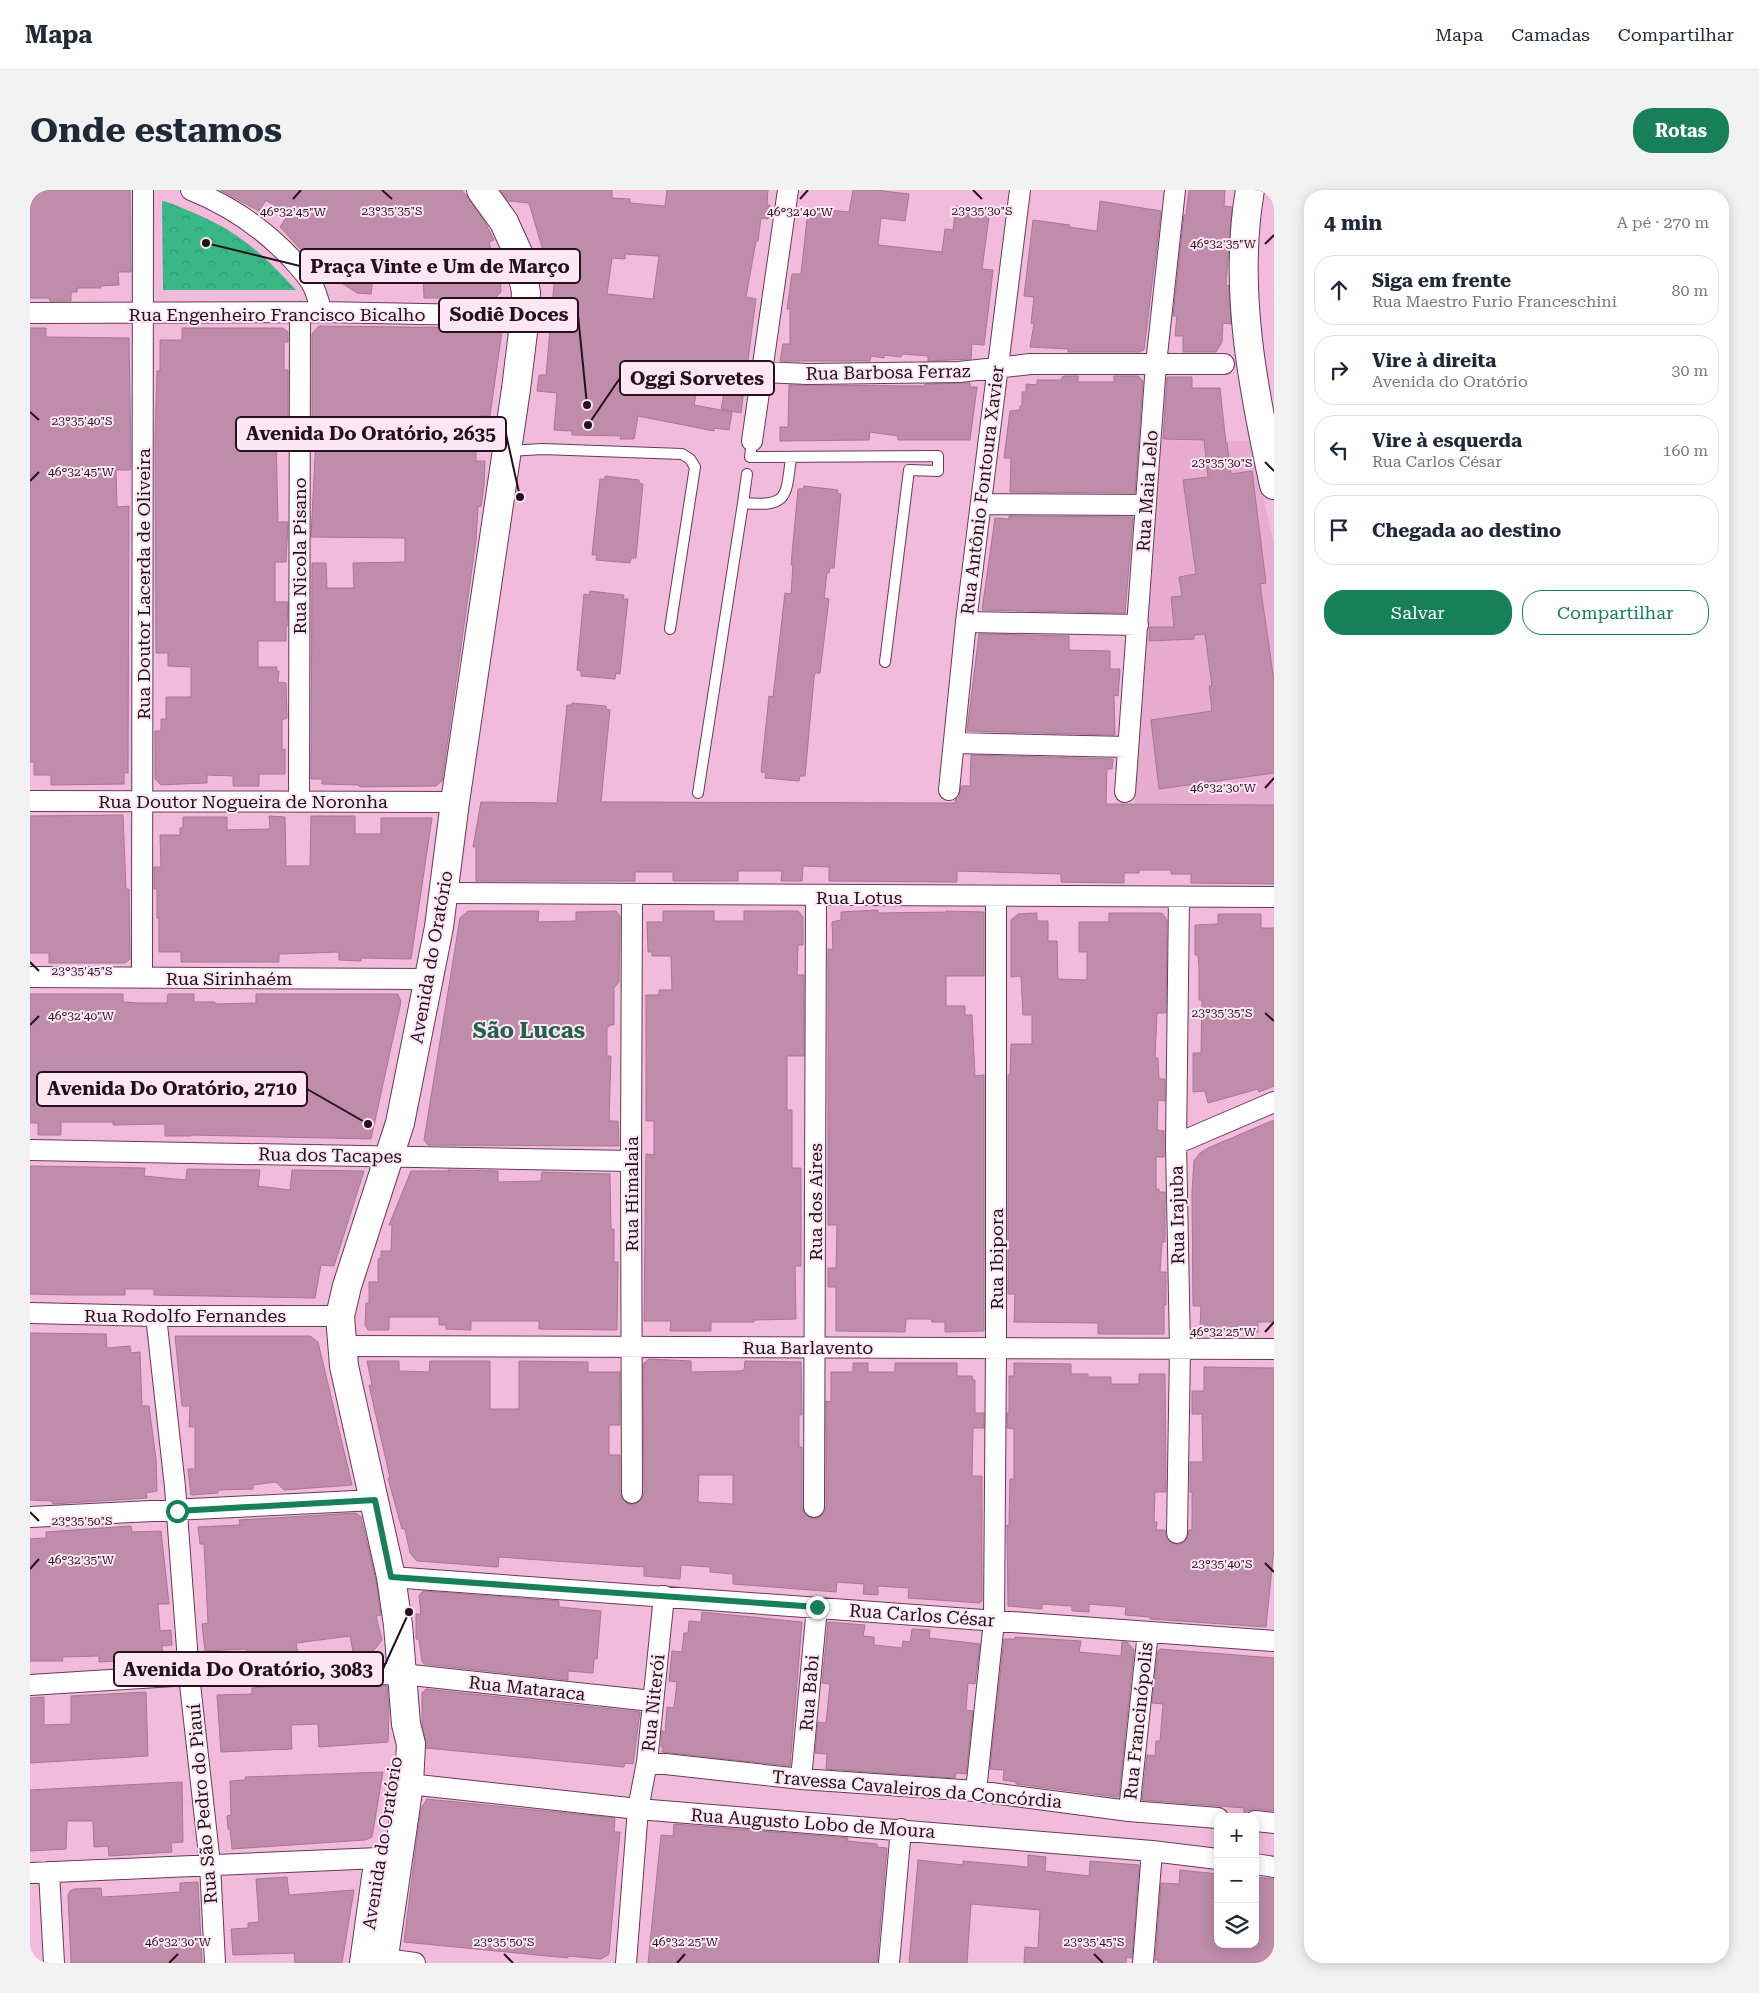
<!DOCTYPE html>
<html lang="pt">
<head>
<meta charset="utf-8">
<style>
  :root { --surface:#fff; --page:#f2f2f3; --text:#1f2937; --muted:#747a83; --line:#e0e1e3; --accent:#177f59 }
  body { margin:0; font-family:"Roboto Serif",serif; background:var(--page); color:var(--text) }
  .controls { position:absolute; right:15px; bottom:15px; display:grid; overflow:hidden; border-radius:10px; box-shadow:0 2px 12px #0003 }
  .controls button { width:45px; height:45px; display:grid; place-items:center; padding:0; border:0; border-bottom:1px solid var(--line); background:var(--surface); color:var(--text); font:25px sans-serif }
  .stop { position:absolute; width:15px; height:15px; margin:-11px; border:4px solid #177f59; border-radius:50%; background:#fff }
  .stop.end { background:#177f59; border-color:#fff; box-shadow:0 1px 5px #0008 }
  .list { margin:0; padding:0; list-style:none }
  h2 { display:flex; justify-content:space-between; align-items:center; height:65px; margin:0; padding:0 20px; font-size:21px }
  h2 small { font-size:16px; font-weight:400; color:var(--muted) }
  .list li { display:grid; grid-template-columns:32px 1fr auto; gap:15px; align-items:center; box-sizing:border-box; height:70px; margin:0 10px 10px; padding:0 10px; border:1px solid var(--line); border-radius:20px }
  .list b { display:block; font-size:19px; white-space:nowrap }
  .list p { margin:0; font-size:16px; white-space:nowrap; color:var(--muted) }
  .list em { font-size:16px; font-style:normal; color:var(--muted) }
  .actions { display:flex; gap:10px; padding:15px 20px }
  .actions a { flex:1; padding:11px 0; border:1px solid var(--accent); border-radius:20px; text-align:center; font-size:18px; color:var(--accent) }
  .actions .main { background:var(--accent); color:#fff }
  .icon { flex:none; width:28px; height:28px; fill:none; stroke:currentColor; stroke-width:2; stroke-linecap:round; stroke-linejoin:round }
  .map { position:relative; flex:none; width:1244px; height:1773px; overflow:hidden; border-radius:20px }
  header { display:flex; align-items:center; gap:30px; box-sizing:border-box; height:70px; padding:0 25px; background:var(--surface); border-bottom:1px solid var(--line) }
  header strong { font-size:24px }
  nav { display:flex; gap:28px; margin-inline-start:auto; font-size:18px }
  .intro { display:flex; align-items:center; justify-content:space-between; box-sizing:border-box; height:120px; padding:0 30px }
  h1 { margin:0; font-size:35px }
  .button { padding:12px 22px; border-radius:20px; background:var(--accent); color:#fff; font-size:18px; font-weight:700 }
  main { display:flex; gap:30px; padding:0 30px }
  aside { flex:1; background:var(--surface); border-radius:20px; box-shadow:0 2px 12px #0003 }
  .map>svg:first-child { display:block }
</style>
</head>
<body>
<header>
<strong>Mapa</strong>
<nav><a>Mapa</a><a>Camadas</a><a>Compartilhar</a></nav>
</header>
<div class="intro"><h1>Onde estamos</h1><a class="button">Rotas</a></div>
<main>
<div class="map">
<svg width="1244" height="1773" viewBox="0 0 1244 1773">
  <defs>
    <pattern id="park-crowns" width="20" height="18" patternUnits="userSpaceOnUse" patternTransform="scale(1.25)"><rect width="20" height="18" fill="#39b786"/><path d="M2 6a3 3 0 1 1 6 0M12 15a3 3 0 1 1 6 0" fill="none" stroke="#329c73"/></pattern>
  </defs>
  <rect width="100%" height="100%" fill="#f2bbdb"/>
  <path fill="#e7accf" d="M1131,250L1220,251L1244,354V615L1105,614Z"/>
  <path fill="url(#park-crowns)" d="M132,11C140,12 149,17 157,20C207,40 231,62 266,100H133Z"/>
  <path fill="#bf8caa" stroke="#a97695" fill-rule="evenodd" d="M0,0H100L101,82H88L89,95L70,96L71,98H47V102H41V111H20L19,108H0Z
    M190,0H432L454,30L464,50L459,52L465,79H470L471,102L465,108H394L393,81L343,87L341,104L327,103L287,77L250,37L258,25L236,10L229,21Z
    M470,0H582V8L600,9V13L635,16L637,0H738L737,15H740L738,29L731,28L728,51H726L716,107L726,109L711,223L691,219L696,193L669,188L664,215L702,222L699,240L684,238V241L608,226L604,249H590L591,246L542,245V241L524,240L527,203L507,201L509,185H516L526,72L516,71L499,13L478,11ZM595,64L629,66L623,109L577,104L582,68L595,69Z
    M823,0H845L879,4L875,31L851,28L848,55L912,62L915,39L923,40L926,16L960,20L952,79L963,80L960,107L954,155L942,154L941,169L898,171V166L872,164L871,167L854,165V168L841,166L840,171H750L753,154H760V119H757L762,84H771L778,20H780V18L819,22Z
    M1159,0H1195L1194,16L1202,17L1196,95L1199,96L1201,134L1193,133L1192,152L1186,162H1153V146H1145L1147,126H1143L1154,25H1156Z
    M1070,11L1131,21L1114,160L1109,162H1038V159L1000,157L1004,134L1001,133L1004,107L994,106L1003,30L1040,35L1039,37L1067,41Z
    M289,136L464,138L472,141L460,226H450V241L446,247V271H455L454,296L451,316L448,317L446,350L412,591L406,596L330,597L328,595L292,594V589H281L282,373H296L297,398H324L323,373L375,372V348L281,347L286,247H282V144Z
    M0,138H16V147L99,148L101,271L100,280H86L87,317L99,316L98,583H94V594L21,595V585H4V572H0Z
    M152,138H253L258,142V152H254V180H258V234H248V246H246L248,332H258L256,372H245V412H258L257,437H256V451H228V477H247L246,481H249L248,492L256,493L257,528L252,530V560L255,559V584H229V596H203V586L177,585V593L150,594L131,595L125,589V541H131V529H136V507H161V477L138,476V463H126L125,248L127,181H130V150H152Z
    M1035,186H1048V192H1084V186H1108L1113,191L1105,303L980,302L981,268H974L980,221L990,220V216H992V202H996V194L1007,195V190H1032V187Z
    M1137,187H1162V198H1190L1196,254L1197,253L1201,284L1222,281L1236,393L1230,394L1244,491V583L1129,599L1121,530L1182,521L1179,496H1182L1175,444L1164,445V449L1119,451L1120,437H1144L1141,407L1152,406L1149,387L1166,384L1153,290L1178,287L1174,250L1133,249Z
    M940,193V197H947L940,250H868V246L840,242L839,250L750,251V237H758L759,195L895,196V194Z
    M575,286L609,290V293L613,294L606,368H601L600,373L566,370L567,365H562L570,289H575Z
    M774,296L808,300L807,303L811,304L804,378H800L799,383H797L794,408L799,409L790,483H785L784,488L775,586H770L769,591L735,588L736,583L731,582L739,506L743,507L755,403L761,404L763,375H761L768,299H773Z
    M979,326L1103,327L1095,423L952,420L965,328L979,329Z
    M560,401L594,405L593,409H598L590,484L586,483L585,489L551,486V481L547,480L554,404L559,405Z
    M949,444L1039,446V460L1080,461V479H1090L1088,506L1084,505L1085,545L937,541Z
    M542,513L576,516V519L580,520L571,612L925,613V610L929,607L931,596H940L941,565L1083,569L1082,579H1077L1076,614L1244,615V694L1161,693V684H1141V680H1109V683H1094V693L1031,692V684L927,681V692L799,691V677L773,676L772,691H751L752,681H708V691H643V682H605V691H446V657H443L451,612L527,613L537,515H542Z
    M93,625L96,699H99L100,769L95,773H19V763H0V626Z
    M239,626L255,627L256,676H280L281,626H325V644H351V628H402L381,769L331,768V771L309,770V762L282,763L249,764V772H151V762H129V728H127V699H124V677H131L130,645H150V638H153V627H197V640L240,639Z
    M848,720V723L916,722V721L954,722V786H916V816H935V825H942L945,886L954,885V1141L915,1142V1132H902L901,1129H876L875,1142L806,1141V1097H798V1078H806L807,1035H798V759L803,760L802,732L811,730V722Z
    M438,721H509L508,732L546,731V722L586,721L590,726L589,792L584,798V835H579V837H577V866H581L579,931H588L589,956L398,955L394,950L430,728Z
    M633,721H684V731H714V721H768L773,727V755H768L767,785H774V866H757V920H762V978H771V1076H765L766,1129L724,1130V1132H681V1141H640L641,1131H614L616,964L624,965V931H616V805H629V800H642L641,766H622V762H618L617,732H633Z
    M1007,723V731H1018V751H1027L1028,789L1057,790V762H1049V732H1079V723H1132L1137,730L1136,823H1127L1125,868H1128L1129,889H1135V911L1128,910L1127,940L1134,941V967H1126V999H1129V1002H1135V1052H1132L1130,1082H1136V1115H1134V1144H1068V1133L984,1132L985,1104H978V885H980L981,854H1002V825H993L991,786L981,787V730L988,724Z
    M1188,724H1231V738H1244V896L1229,902L1228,899L1178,913L1175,901L1163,902V863H1171L1172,810H1169V777L1168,765H1165V735L1188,734Z
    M0,804H93V812L108,813H137L138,804H164V812H185V814L226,813V804H368L371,812L341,949L161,945V946H135V934L83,935V932H31V945H8V933H0Z
    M1244,930V1132H1228V1142H1198V1138H1170L1171,1116H1163L1162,1002L1164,971L1170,963L1178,958Z
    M0,976L115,978L114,986L156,990L157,979L230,980L228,996L260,1000L262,980L334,981L304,1076L291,1075L285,1108L124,1105V1099H95V1105H42L0,1104Z
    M418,980L468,981V992L511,991L512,982L580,984L581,1039H584V1072H588L587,1140L509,1139V1131H441V1140L416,1139V1135H409V1127H359V1140H338L335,1135L336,1113H339V1092H348V1069L351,1068V1061H361L362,1035H359L381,981H420Z
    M0,1143L76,1144L77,1158L100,1156L101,1163L110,1162L112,1216H119L126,1269L127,1301L116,1303L117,1308L23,1314L22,1311L0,1310Z
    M145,1146H280L288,1152L322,1295L254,1300L246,1292L223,1295V1299L188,1300V1303L161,1305L158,1279H165V1237H159L160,1216H152Z
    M619,1169L661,1171V1182L710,1181L714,1180L715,1171L771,1172L772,1225H769V1257H772V1317L774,1323L783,1329L790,1327L794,1323L796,1317V1211L801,1212V1182H823V1173H838V1182H865V1173H927V1186H942L943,1190H945V1223H954V1238H943L942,1286H952V1411L950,1413L878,1408L879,1398L848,1396V1405L833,1404L834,1394L807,1392L806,1402L703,1394V1384L680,1382V1377L651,1375L650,1389L614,1386V1377L510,1370L469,1367L468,1377L387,1371L380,1363L375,1339H372L358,1288H360L339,1195H342L337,1171H369V1181L399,1182L400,1171H460V1219H489V1171L558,1172V1182H590V1235H579V1265H590V1304L596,1313L603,1315L612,1309L614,1303L613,1174ZM669,1285H703V1314L668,1312Z
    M984,1173L1041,1174V1184H1058V1187H1081V1194H1109V1184H1135L1136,1302H1125L1124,1332H1127L1126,1340H1135L1137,1349L1146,1355L1153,1353L1157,1349L1159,1340H1162V1302H1160V1272H1173L1172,1224H1162V1201H1174V1177L1244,1178V1358L1236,1437L1120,1429V1427L1095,1425L1096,1417L1059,1414V1422L1042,1421V1416L1012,1414V1419L978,1416L977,1335H979L980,1289H984V1239L977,1238V1223H979V1186H984Z
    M326,1323L331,1327L346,1390L351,1425L346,1426L352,1450L335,1472H325L320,1446L266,1453L268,1463L216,1465V1459L175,1461L172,1434L178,1433L174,1354H170L168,1337L210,1335L209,1330Z
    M101,1336L102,1342L131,1341L139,1414H128L130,1441L141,1440L142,1455L132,1456L133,1468L69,1472V1466L32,1467L33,1471H0V1349L16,1348V1342Z
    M393,1401L529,1411V1417L571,1421L567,1469H564L563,1483L538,1481V1490L394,1474L392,1471L389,1450L386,1449V1424H391L389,1406Z
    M672,1422L772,1432L760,1576L632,1562L633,1557H631L632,1540L635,1543L637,1517L644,1518L647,1492L639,1491L642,1461L652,1462L654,1443H658L659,1431L671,1432Z
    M798,1432L835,1435L833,1446L844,1447V1455L872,1458L873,1451L880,1452L882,1439L900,1440L899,1448L950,1454L945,1494L938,1493L936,1520L943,1521L936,1584L926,1583L925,1588L796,1579L797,1564L785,1563L788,1532L796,1533L800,1494L792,1493Z
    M985,1447L1051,1451L1049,1462L1091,1466L1092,1452H1097L1104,1460L1089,1606L1087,1607L986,1594V1592L973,1590L974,1580L960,1579L974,1449H985Z
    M1130,1459L1244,1468V1621L1226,1619L1220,1620L1215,1624H1214V1618L1112,1610L1117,1565L1125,1566L1126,1551H1130L1133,1514L1122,1513L1128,1461Z
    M247,1496H357L359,1520L358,1552L289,1557L288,1534L261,1535L262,1559L191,1562L187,1505L222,1504V1498Z
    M396,1499L610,1522L603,1574L595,1573L594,1577L396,1558L392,1532V1503Z
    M116,1502L118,1566L0,1573V1508L14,1507V1535L41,1534V1506Z
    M353,1582L342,1647L335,1650L202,1659L200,1639H198L197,1626L201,1625L200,1591L215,1590V1587Z
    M152,1592L153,1652L141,1653L142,1662L79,1666L78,1656L64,1657L63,1631H37L36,1659L0,1661V1600Z
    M397,1609L585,1628L584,1642H590L579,1764L571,1769L538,1766V1768L374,1752L389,1632L392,1617Z
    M644,1634L818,1648L817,1651L847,1654V1657L857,1658L847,1773H618L631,1645L643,1646Z
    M998,1665L1016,1667L1015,1681L1059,1686L1060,1671L1109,1675L1102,1768L1097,1767L1096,1773H994L995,1757L1008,1758L1010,1720L941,1714L937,1773H879L888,1670L933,1675V1671L998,1677Z
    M1150,1680L1188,1684V1754H1225V1687L1244,1689V1773H1128V1770H1125L1131,1693L1149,1694Z
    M257,1687L259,1705L324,1700L312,1773H265L264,1763L203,1765L201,1739L218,1738V1733L229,1732L226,1689Z
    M168,1692L172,1773H41L38,1705L40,1701L44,1699L71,1698L72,1707L109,1705L150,1702V1693Z"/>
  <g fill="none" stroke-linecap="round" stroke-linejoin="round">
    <g stroke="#683a57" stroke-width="12">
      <path id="service" d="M722,251L720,267L908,266V281L879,280L855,472
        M479,261L512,259L652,264L660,269L665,277L640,439
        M717,284L713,313C758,317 756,308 761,267
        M668,603L713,313"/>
    </g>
    <g stroke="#683a57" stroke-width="22">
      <path id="minor" d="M161,0C201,16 233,38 262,69C270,78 278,86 283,96C287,104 289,114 292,122
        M0,123L292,122L495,126
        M731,182L778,184L929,182L1001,174H1194
        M722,251L758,0
        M951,314L1115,315
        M936,432L1108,435
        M924,553L1098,557
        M919,600L936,432L990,0
        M1095,602L1126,174L1145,0
        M0,611L425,612
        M269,611L270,122
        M415,703L1244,707
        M0,787L398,789
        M112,788L113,0
        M1146,954L1244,912
        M0,960L601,971
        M0,1123L126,1126H310
        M126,1126L145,1297L159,1485L180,1674L185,1773
        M311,1156L1244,1159
        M602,1303L601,971L602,705
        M784,1317L786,706
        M0,1327L345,1310
        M1147,1343L1150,1159L1146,954L1149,707
        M361,1387L1244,1451
        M0,1495L159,1485L372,1484L622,1511
        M617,1572L771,1589L946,1601L1099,1621L1188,1628
        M771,1589L787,1417
        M379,1594L608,1619L1122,1661L1188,1669
        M946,1601L964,1431L966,1159V707
        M1099,1621L1118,1442
        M1225,1631L1244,1633
        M1225,1674L1244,1677
        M19,1682L24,1773
        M0,1683L349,1668L368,1670
        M340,1767L385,1773
        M596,1773L608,1619L617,1572L634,1406
        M859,1773L871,1639
        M1113,1773L1122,1661"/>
    </g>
    <g stroke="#683a57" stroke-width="30">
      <path id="secondary" d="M334,1773L347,1680
        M353,1773L379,1594L381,1554L376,1534L368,1435L361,1387L314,1176L310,1126L317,1096L370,933L409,737L425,612L486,199L495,126L496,102L488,63L474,32L451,0"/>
    </g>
    <g stroke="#683a57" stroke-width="30">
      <path id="primary" d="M1220,0C1203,98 1223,199 1244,295"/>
    </g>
    <use href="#service" stroke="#fff" stroke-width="10"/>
    <use href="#minor" stroke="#fff" stroke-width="20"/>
    <use href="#secondary" stroke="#fff" stroke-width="28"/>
    <use href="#primary" stroke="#fff" stroke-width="28"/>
  </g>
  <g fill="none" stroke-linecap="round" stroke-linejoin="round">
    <path stroke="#177f59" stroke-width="6" d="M147,1321L345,1310L361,1387L787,1417"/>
  </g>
  <path fill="none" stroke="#24111d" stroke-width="2" d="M352,0L362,9M943,0L952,9M263,9L271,0M770,9L778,0M1235,54L1244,45M0,222L9,230M1235,272L1244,281M0,291L9,282M1235,598L1244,588M0,772L9,781M1235,823L1244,831M0,835L9,826M1235,1142L1244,1132M0,1322L9,1331M1235,1373L1244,1382M0,1379L9,1369M474,1764L483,1773M1064,1764L1073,1773M139,1773L148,1764M647,1773L655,1764"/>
  <g text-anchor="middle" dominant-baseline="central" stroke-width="4" stroke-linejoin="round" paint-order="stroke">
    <g font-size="18" fill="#24111d" stroke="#fee7f4">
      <text x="247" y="124">Rua Engenheiro Francisco Bicalho</text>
      <text transform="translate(858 182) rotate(-1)">Rua Barbosa Ferraz</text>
      <text transform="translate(952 300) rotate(-83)">Rua Antônio Fontoura Xavier</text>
      <text transform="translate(1117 301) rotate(-86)">Rua Maia Lelo</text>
      <text transform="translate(269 366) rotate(-90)">Rua Nicola Pisano</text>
      <text transform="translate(113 394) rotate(-90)">Rua Doutor Lacerda de Oliveira</text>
      <text x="213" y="611">Rua Doutor Nogueira de Noronha</text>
      <text x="829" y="707">Rua Lotus</text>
      <text transform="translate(401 767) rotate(-80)">Avenida do Oratório</text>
      <text x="199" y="788">Rua Sirinhaém</text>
      <text transform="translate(300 965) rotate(1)">Rua dos Tacapes</text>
      <text transform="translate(601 1004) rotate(-90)">Rua Himalaia</text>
      <text transform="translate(785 1012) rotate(-90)">Rua dos Aires</text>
      <text transform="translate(1147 1025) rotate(-91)">Rua Irajuba</text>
      <text transform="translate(966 1069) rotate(-90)">Rua Ibipora</text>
      <text x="155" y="1125">Rua Rodolfo Fernandes</text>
      <text x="778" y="1157">Rua Barlavento</text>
      <text transform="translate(892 1425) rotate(4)">Rua Carlos César</text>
      <text transform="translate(497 1498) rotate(6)">Rua Mataraca</text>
      <text transform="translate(779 1503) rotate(-85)">Rua Babi</text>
      <text transform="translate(623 1513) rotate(-84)">Rua Niterói</text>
      <text transform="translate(1108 1531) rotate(-84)">Rua Francinópolis</text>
      <text transform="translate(887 1599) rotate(5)">Travessa Cavaleiros da Concórdia</text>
      <text transform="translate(172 1614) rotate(-95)">Rua São Pedro do Piauí</text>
      <text transform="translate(783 1633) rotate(4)">Rua Augusto Lobo de Moura</text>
      <text transform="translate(352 1653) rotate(-81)">Avenida do Oratório</text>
    </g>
    <g font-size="22" font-weight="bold" fill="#216248" stroke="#fee7f4">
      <text x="499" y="840">São Lucas</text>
    </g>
  </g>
  <g font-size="12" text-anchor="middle" fill="#24111d" stroke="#fee7f4" stroke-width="4" stroke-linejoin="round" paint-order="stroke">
    <text x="362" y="25">23°35'35"S</text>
    <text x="952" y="25">23°35'30"S</text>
    <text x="770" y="26">46°32'40"W</text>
    <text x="263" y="26">46°32'45"W</text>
    <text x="1193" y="58">46°32'35"W</text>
    <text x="52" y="235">23°35'40"S</text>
    <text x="1192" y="277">23°35'30"S</text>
    <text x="51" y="286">46°32'45"W</text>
    <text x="1193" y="602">46°32'30"W</text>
    <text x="52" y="785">23°35'45"S</text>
    <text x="1192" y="827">23°35'35"S</text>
    <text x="51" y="830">46°32'40"W</text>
    <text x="1193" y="1146">46°32'25"W</text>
    <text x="52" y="1335">23°35'50"S</text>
    <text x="51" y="1374">46°32'35"W</text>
    <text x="1192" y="1378">23°35'40"S</text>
    <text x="148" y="1756">46°32'30"W</text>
    <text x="655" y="1756">46°32'25"W</text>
    <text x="474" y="1756">23°35'50"S</text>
    <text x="1064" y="1756">23°35'45"S</text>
  </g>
  <path fill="none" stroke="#24111d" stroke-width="2" d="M176 53L270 76M557 215L548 125M558 235L590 188M490 307L476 244M338 934L277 899M379 1422L353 1479"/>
  <g fill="#24111d" stroke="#fee7f4" stroke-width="2">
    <circle cx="176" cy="53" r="5"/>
    <circle cx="557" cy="215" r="5"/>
    <circle cx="558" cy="235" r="5"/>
    <circle cx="490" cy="307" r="5"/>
    <circle cx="338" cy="934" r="5"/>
    <circle cx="379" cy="1422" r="5"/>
  </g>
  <g fill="#fee7f4" stroke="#24111d" stroke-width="2">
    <rect x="270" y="59" width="280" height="34" rx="5"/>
    <rect x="409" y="108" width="139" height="34" rx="5"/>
    <rect x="590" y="171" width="154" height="34" rx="5"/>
    <rect x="206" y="227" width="270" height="34" rx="5"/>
    <rect x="7" y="882" width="270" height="34" rx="5"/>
    <rect x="84" y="1462" width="269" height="34" rx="5"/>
  </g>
  <g font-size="19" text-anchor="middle" font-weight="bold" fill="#24111d">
    <text x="410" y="83">Praça Vinte e Um de Março</text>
    <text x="479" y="131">Sodiê Doces</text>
    <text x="667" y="195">Oggi Sorvetes</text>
    <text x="341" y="250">Avenida Do Oratório, 2635</text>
    <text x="142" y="905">Avenida Do Oratório, 2710</text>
    <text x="218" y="1486">Avenida Do Oratório, 3083</text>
  </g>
</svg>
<div class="controls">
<button>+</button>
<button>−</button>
<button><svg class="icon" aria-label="layers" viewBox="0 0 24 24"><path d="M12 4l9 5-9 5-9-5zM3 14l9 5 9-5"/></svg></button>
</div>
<div class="stop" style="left:147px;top:1321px"></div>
<div class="stop end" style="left:787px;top:1417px"></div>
</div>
<aside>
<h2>4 min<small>A pé · 270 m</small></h2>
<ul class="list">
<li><svg class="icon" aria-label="ahead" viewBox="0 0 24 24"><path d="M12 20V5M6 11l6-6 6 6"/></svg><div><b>Siga em frente</b><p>Rua Maestro Furio Franceschini</p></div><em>80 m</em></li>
<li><svg class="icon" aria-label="right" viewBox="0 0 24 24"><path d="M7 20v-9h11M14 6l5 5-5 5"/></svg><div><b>Vire à direita</b><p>Avenida do Oratório</p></div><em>30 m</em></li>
<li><svg class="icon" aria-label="left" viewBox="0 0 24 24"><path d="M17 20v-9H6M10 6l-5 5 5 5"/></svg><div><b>Vire à esquerda</b><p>Rua Carlos César</p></div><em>160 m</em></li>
<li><svg class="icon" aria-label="arrive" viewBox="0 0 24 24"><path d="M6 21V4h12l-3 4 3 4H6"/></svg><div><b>Chegada ao destino</b></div></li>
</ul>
<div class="actions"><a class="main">Salvar</a><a>Compartilhar</a></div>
</aside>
</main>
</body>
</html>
